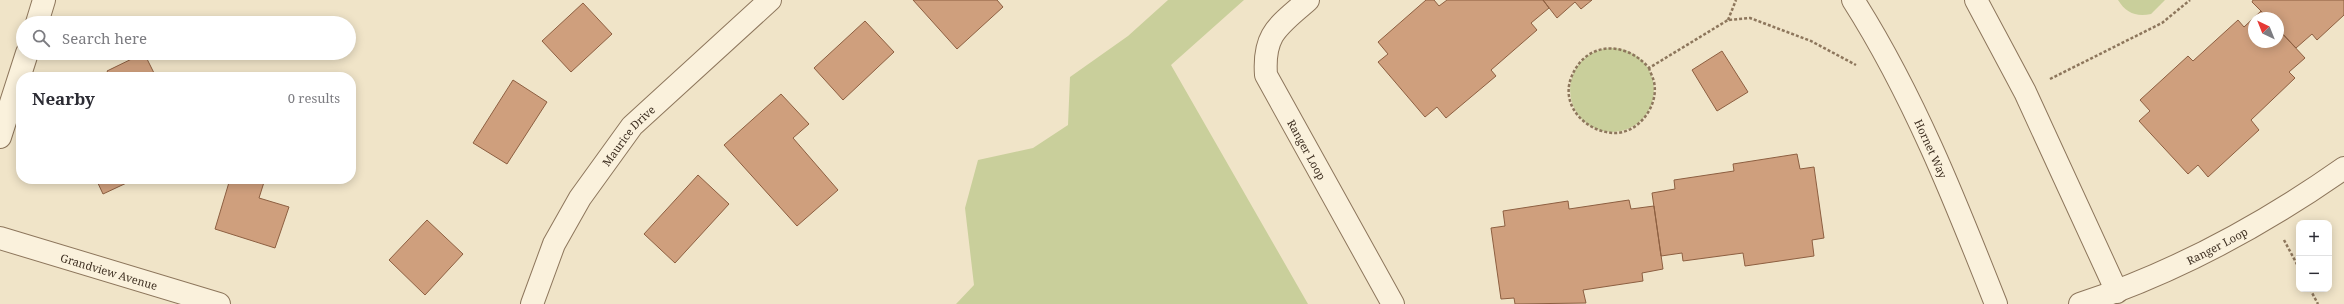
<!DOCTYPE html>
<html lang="en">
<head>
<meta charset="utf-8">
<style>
  :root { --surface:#fff; --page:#f7f7f7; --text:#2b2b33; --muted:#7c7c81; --line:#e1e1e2 }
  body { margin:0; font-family:"Noto Serif",serif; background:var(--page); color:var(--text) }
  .controls { position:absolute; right:12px; bottom:12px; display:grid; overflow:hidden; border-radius:8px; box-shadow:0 2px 10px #0003 }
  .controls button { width:36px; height:36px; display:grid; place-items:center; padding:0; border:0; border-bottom:1px solid var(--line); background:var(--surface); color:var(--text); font:20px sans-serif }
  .compass { position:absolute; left:2248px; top:12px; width:36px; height:36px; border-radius:50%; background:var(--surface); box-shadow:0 2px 10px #0003; rotate:317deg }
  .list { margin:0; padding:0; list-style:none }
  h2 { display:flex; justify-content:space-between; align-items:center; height:52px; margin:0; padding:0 16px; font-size:17px }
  h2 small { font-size:13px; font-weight:400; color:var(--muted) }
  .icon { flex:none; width:22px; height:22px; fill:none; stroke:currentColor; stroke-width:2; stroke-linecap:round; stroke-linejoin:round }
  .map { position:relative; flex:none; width:2344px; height:304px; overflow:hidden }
  .search { position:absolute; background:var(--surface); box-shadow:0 2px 10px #0003; left:16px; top:16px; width:340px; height:44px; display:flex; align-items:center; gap:10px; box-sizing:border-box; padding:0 14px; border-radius:22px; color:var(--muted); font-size:15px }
  .panel { position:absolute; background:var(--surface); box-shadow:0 2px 10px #0003; left:16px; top:72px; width:340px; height:112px; border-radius:16px }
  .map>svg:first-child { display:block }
</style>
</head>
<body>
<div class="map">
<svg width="2344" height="304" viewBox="0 0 2344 304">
  <rect width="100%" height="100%" fill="#f0e4c8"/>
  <path fill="#c9cf9b" d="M1168,0H1244L1171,65L1308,304H956L974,285L965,208L978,160L1033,148L1068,125L1070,77L1128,36Z
    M2118,0H2165L2151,14C2136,17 2126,13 2118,0Z
    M1570 90a42 42 0 1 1 84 0a42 42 0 1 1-84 0Z"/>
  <path fill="#cf9f7d" stroke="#8d5f41" d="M913,0H997L1003,7L957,49Z
    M1426,0H1434L1439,6L1447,0H1543L1549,8L1531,23L1537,30L1491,70L1496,76L1446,118L1437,107L1425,117L1378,62L1388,54L1378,42Z
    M1543,0H1592L1581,9L1575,2L1557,18Z
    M2253,0H2344V15L2317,40L2312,34L2296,48L2278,29V18H2268L2252,2Z
    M583,3L612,34L571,72L542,41Z
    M2261,11L2268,18H2254V42H2278V29L2305,58L2289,72L2295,78L2251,120L2259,130L2208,177L2198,165L2188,174L2139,121L2150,111L2140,100L2188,56L2193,61L2238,20L2244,27Z
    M865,21L894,52L843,100L814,68Z
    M1722,51L1748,92L1717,111L1692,70Z
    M144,53L156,77H110L107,71Z
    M513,80L547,102L507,164L473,143Z
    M781,94L809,124L793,138L838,190L797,226L724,145Z
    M1797,154L1800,169L1814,167L1824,238L1812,240L1814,256L1745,266L1743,253L1683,261L1682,253L1661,256L1652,193L1675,189L1674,180L1734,171L1733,164Z
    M698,175L729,204L675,263L644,234Z
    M96,179H135L103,194Z
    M230,179H265L259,198L289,207L275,248L215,229Z
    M1629,200L1631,209L1654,206L1663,269L1642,273L1643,281L1583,290L1586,303L1515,304L1514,298L1501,299L1491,228L1505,226L1503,211L1568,201L1569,209Z
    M427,220L463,254L425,295L389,260Z"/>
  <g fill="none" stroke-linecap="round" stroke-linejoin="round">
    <g stroke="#8d765c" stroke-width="24">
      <g id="minor">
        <path id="s1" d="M1308,0C1279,26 1263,33 1266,75L1393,304"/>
        <path id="s2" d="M1853,0C1913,94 1955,200 1996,304"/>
        <path d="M1976,0L2025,92L2117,292"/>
        <path d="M37,23L44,0"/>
        <path d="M0,137L27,53"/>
        <path id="s3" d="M0,238L219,304"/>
        <path id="s4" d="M532,304L554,244L580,198L632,126L770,0"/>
        <path id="s5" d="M2080,304C2174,273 2263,225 2344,168"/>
      </g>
    </g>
    <path stroke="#8d765c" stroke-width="2.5" stroke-dasharray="3 2" stroke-linecap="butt" d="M1728,20L1736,0
      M1649,68C1650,72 1653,77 1654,82C1659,104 1641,131 1617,133C1589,134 1560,108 1571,78C1585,41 1625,40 1649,68L1728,20L1750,18L1811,41L1856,65
      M2050,79L2162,23L2190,0
      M2284,240L2299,268
      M2310,289L2318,304"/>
    <use href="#minor" stroke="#faf1dc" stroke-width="22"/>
  </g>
  <g text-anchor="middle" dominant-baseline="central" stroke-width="3" stroke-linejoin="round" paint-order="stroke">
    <g font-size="11" fill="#3d2e20" stroke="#f7eed8">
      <text stroke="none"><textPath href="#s4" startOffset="196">Maurice Drive</textPath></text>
      <text stroke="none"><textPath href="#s1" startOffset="176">Ranger Loop</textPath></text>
      <text stroke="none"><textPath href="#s2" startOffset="168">Hornet Way</textPath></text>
      <text stroke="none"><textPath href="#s5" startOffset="149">Ranger Loop</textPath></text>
      <text stroke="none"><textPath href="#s3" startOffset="114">Grandview Avenue</textPath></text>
    </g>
  </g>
</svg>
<div class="controls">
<button>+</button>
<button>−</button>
</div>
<svg class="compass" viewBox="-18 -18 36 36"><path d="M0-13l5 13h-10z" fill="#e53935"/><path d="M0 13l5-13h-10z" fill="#7c7c81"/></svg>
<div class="search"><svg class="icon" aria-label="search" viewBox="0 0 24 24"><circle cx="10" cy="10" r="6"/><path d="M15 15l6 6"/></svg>Search here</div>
<section class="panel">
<h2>Nearby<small>0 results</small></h2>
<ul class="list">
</ul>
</section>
</div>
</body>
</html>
